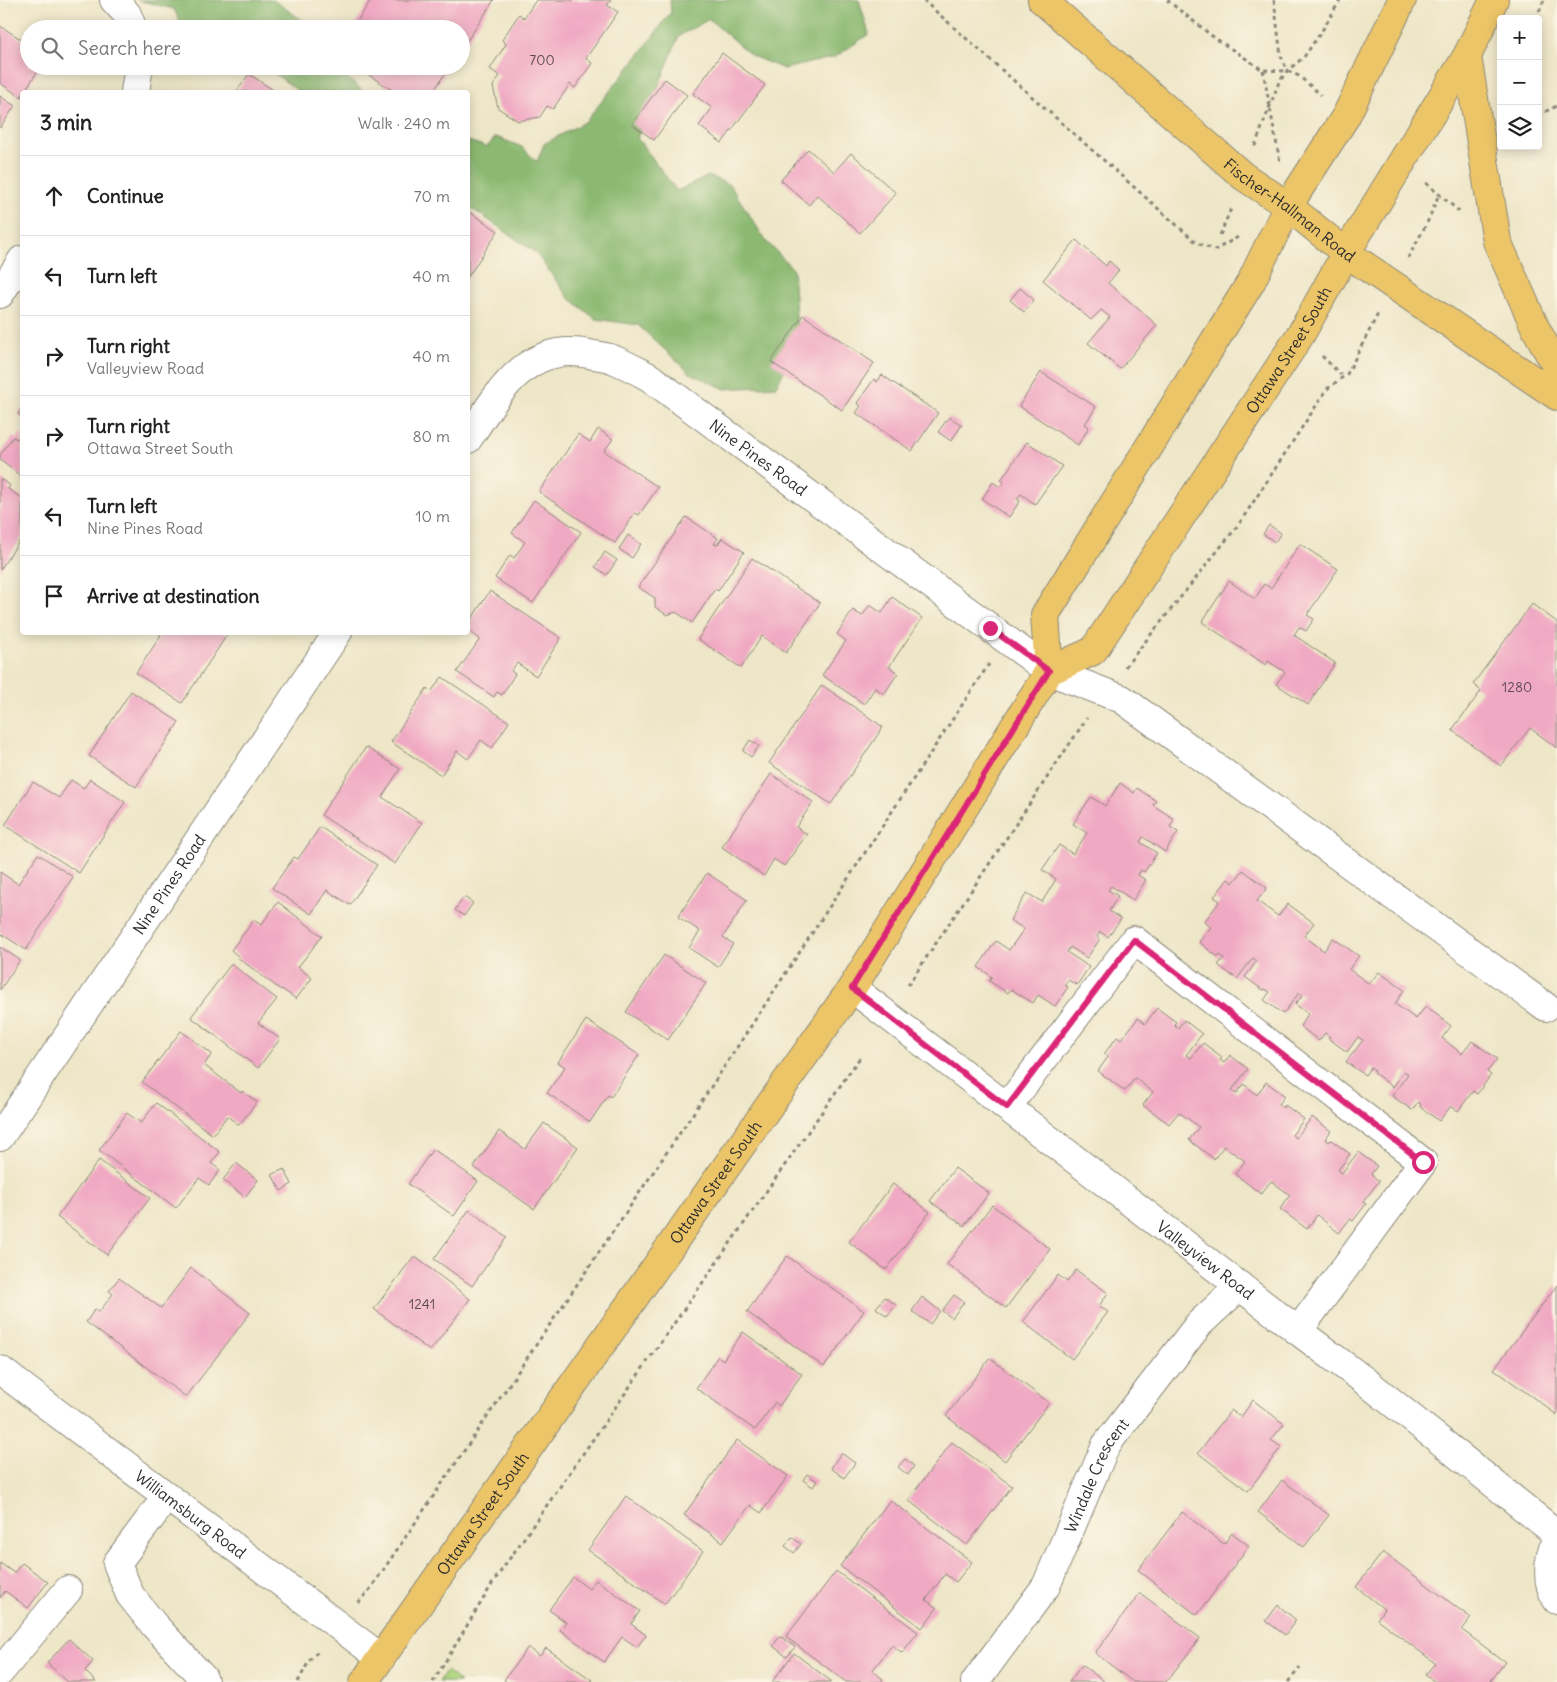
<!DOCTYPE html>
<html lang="en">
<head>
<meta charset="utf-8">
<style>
  :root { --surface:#fff; --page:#f6f6f6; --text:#222; --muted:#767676; --line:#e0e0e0 }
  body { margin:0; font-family:Delius,sans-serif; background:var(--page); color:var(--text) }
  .controls { position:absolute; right:15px; top:15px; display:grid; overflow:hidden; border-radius:5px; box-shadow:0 2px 12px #0003 }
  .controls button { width:45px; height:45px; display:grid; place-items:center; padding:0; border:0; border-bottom:1px solid var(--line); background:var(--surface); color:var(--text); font:25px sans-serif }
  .stop { position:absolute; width:15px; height:15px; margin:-11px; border:4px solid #db2777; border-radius:50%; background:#fff }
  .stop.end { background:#db2777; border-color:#fff; box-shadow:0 1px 5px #0008 }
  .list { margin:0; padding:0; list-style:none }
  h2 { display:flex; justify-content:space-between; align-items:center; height:65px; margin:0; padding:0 20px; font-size:21px }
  h2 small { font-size:16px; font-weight:400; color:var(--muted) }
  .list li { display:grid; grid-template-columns:32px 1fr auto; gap:15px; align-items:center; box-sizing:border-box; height:80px; padding:0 20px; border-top:1px solid var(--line) }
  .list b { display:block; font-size:19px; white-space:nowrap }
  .list p { margin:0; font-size:16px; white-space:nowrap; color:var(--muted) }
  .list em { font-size:16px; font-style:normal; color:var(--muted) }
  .icon { flex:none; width:28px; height:28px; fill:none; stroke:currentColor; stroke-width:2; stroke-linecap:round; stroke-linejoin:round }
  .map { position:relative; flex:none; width:1557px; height:1682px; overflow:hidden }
  .search { position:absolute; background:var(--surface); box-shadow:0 2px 12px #0003; left:20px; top:20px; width:450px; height:55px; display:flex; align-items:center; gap:12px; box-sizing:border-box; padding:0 18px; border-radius:28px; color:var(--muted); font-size:19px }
  .panel { position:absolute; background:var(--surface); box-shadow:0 2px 12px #0003; left:20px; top:90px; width:450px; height:545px; border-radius:5px }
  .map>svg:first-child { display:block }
</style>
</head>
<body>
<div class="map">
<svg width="1557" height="1682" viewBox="0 0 1557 1682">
  <rect width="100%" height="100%" fill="#fcf5e5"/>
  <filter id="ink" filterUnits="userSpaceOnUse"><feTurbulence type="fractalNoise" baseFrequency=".02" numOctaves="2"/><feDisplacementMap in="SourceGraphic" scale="10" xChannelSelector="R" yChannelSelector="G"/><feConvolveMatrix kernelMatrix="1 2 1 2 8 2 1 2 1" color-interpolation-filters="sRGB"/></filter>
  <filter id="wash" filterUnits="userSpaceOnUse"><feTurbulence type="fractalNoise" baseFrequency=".0096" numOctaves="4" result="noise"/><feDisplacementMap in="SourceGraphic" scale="20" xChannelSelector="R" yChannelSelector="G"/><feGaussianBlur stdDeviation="1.12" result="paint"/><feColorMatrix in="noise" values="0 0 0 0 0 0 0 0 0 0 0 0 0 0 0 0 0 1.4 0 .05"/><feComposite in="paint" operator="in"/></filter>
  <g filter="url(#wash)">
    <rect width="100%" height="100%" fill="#ede6c7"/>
    <path fill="#b0d984" stroke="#6e8258" d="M446,1671L460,1682H439Z"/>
    <path fill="#8cb972" stroke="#5c724e" d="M138,0H273L315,29H183L174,9Z
      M670,0H859L869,34L835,57L784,69L752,56L709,19L679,36L637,138L677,191L709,176L730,185L766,241L793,269L798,346L776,386L725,389L690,373L638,325L596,319L569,298L535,252L468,206V141L487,147L496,137L522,147L537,162L544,144L586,121L643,50L671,12Z
      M264,66H337V69L364,92H300Z"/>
    <g id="blocks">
      <path fill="#f0a9c3" d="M371,0H494L461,50V29H352Z
        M536,0H611L607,5L618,12L586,58L592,63L575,88L570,84L553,109L547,106L540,117L518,121L498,108L493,86L500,76L490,69L506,44L502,40L519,14L524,18Z
        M0,26L29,44V66H41L21,97L0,83Z
        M722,53L765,85L722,143L699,126L712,108L693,94Z
        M355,66H450L433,92H395Z
        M249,74L276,92H236Z
        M665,79L687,95L654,140L632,124Z
        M0,96L15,106L0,128Z
        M808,149L834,172L851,153L896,193L860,233L817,195L809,205L781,180Z
        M468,211L498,231L468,277Z
        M1076,240L1106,266L1109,261L1119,270L1108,283L1157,325L1120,369L1088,343L1110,317L1101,310L1091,320L1043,280Z
        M1020,288L1034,300L1024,312L1010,300Z
        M803,315L874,363L842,410L771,362Z
        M1041,372L1096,407L1085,424L1089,427L1078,445L1019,406Z
        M882,375L938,413L912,451L856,413L861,406L857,403L874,379L877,382Z
        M22,408V418L18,414Z
        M949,417L962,425L951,441L938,432Z
        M598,429L613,439L604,451L658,487L639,515L635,513L615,543L539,492L578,434L590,442Z
        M22,432V477L0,460V455L13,437L17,439Z
        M1027,442L1062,466L1035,504L1021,494L1017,499L1020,501L1009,517L982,499L993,482L1000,487L1004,482L1001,480Z
        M0,479L10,485L8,489L22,498V537L0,570Z
        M534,500L581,532L533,603L495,578L510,555L514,558L525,542L512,533Z
        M686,517L718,538L714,544L717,545L722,538L744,552L718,591L715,589L692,623L676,612L667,615L655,607V598L638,587Z
        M1269,525L1281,533L1275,542L1263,534Z
        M628,535L641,544L632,558L619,549Z
        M1300,544L1338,569L1307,615L1314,619L1306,631L1299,627L1294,635L1335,663L1308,705L1276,684L1285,672L1268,661L1266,665L1202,622L1229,581L1255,599L1264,584L1271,588Z
        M605,552L617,560L607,575L595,567Z
        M752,558L820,603L786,653L762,636L741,668L698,639Z
        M490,591L561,638L536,676L517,663L511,671L515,674L502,695L497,692L494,697L457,672L480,639L468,630V624Z
        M892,597L922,618L889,667L898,673L884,694L875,688L864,704L822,675L846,641L837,634L853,610L862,616L870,605L882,613Z
        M1532,604L1557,622V748L1530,728L1501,766L1452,730L1481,691L1473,684Z
        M157,632H223L227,635L182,703L136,673L161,635Z
        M442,677L509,722L492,748L481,740L468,759L457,751L441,775L391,742L427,688L431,692Z
        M822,685L883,727L831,804L769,763Z
        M131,691L179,722L136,787L89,756Z
        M750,740L759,746L751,757L743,751Z
        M366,747L400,769L382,797L422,823L395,864L321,815Z
        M771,774L813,802L796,827L807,834L784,866L774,859L764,876L722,847Z
        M90,779L125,802L79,873L5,825L33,782L59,798L71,780L84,788Z
        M1120,783L1134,793L1137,788L1156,801L1153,805L1174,819L1170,827L1178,832L1165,852L1143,837L1140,842L1157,853L1144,872L1141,870L1138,875L1146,880L1133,900L1111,886L1108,890L1118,896L1109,911L1121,919L1108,937L1100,932L1097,937L1100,939L1087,958L1070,947L1067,952L1089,967L1077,985L1068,980L1065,985L1068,987L1055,1006L1038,995L1033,1003L1011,989L1008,993L989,981L992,977L978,967L996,941L1009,950L1024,929L1010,920L1027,893L1042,902L1056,879L1042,870L1059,845L1073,854L1087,833L1073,824L1091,797L1105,806Z
        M320,827L377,865L350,905L327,890L311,914L272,888L294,857L298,859Z
        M38,854L73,877L26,950L0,933V872L18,884Z
        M1243,870L1267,888L1257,901L1278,916L1288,904L1314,923L1304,936L1324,951L1333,938L1359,956L1349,969L1369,984L1379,972L1404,990L1395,1004L1416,1019L1426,1006L1451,1026L1442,1038L1462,1054L1472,1041L1497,1059L1487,1072L1491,1075L1477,1094L1473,1091L1458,1111L1451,1106L1439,1121L1420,1107L1421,1105L1418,1102L1412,1110L1392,1096L1408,1074L1404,1071L1393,1087L1374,1073L1375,1071L1371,1067L1365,1075L1346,1062L1363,1040L1358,1037L1347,1052L1328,1038L1330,1037L1325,1033L1319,1041L1300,1026L1308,1014L1295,1004L1303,995L1299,993L1283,1014L1264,1000L1270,992L1265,989L1263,990L1245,977L1257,961L1253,958L1237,979L1218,965L1224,958L1220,955L1218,957L1199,942L1211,927L1204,922L1220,901L1214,897L1228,879L1233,883Z
        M707,873L747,900L723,937L733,944L718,967L689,948L700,931L678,917Z
        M464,897L473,903L464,916L455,910Z
        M278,902L322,936L298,967L312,978L296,999L282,989L281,990L237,957L238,956L231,950L254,920L261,925Z
        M0,947L20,960L0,990Z
        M664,955L706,983L668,1040L626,1012Z
        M231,964L277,999L258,1023L280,1039L258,1068L191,1017Z
        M1157,1008L1176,1022L1174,1024L1178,1028L1184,1020L1202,1034L1186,1055L1191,1058L1203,1043L1222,1057L1220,1060L1224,1063L1230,1055L1248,1069L1232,1090L1237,1093L1244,1084L1257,1095L1266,1082L1285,1096L1279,1104L1284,1108L1285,1105L1304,1119L1292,1135L1296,1138L1312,1117L1331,1131L1325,1139L1329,1142L1331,1140L1350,1154L1338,1170L1342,1173L1358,1152L1377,1166L1371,1174L1379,1181L1363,1202L1366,1204L1353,1221L1350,1219L1339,1233L1317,1215L1307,1229L1280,1209L1290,1195L1271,1181L1261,1194L1235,1174L1245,1161L1224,1146L1214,1159L1189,1140L1199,1127L1179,1112L1169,1124L1143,1105L1153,1092L1135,1078L1125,1091L1098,1071L1108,1057L1104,1054L1117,1037L1121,1040L1138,1018L1145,1024Z
        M586,1020L639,1055L611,1097L608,1095L590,1122L547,1093L565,1067L558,1062Z
        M181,1031L212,1054L204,1065L241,1093L242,1091L257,1102L239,1125L227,1116L213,1135L142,1082Z
        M156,1103L220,1152L211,1163L220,1170L209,1185L199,1178L176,1208L99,1150L127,1113L141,1123Z
        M544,1123L578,1147L534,1209L474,1167L499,1131L525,1149Z
        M433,1149L478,1181L454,1216L408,1184Z
        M99,1160L150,1198L107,1255L57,1217Z
        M236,1163L258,1180L245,1197L223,1180Z
        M955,1168L989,1193L964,1226L930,1201Z
        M284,1169L292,1184L281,1191L272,1175Z
        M893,1184L930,1212L886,1270L849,1242Z
        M992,1205L1050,1249L1006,1308L947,1264Z
        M469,1210L507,1237L472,1286L434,1259Z
        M414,1256L470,1299L430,1351L374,1309Z
        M787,1256L864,1311L824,1367L747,1312Z
        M191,1268L250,1313L186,1397L86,1322L95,1309L99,1312L113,1294L109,1291L119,1278L161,1308Z
        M1076,1270L1108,1293L1099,1306L1108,1312L1072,1359L1023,1322L1058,1275L1067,1282Z
        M1557,1285V1415L1494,1369Z
        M954,1295L964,1302L952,1318L942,1311Z
        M885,1297L896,1305L887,1316L876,1308Z
        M922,1297L940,1311L930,1324L912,1311Z
        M743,1332L802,1374L779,1406L775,1402L755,1430L696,1388L718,1356L723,1360Z
        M990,1358L1049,1403L1005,1461L946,1416Z
        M1253,1400L1284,1424L1271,1440L1281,1447L1248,1491L1198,1453L1231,1410L1241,1417Z
        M737,1440L788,1476L761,1513L750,1505L723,1542L684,1515Z
        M952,1442L1012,1486L967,1545L908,1500Z
        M841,1453L855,1463L844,1478L831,1468Z
        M905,1459L914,1466L908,1475L898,1467Z
        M807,1474L817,1481L813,1487L803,1480Z
        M1282,1480L1329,1515L1304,1547L1258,1512Z
        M626,1496L703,1551L665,1604L588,1550Z
        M890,1500L972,1562L956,1582L945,1574L926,1600L937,1608L922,1628L840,1566Z
        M1182,1512L1224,1544L1232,1533L1249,1546L1197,1615L1138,1570Z
        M792,1537L801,1544L794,1553L785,1546Z
        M1383,1552L1471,1618L1462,1630L1505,1662L1490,1682H1435L1425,1675L1435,1663L1377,1619L1384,1609L1356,1587Z
        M0,1563L14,1573L22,1563L48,1582L28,1608L5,1591L0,1598Z
        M836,1571L918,1632L902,1653L892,1645L872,1671L883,1679L881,1682H846L786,1637Z
        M573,1577L589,1589L596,1580L640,1611L631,1624L646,1635L637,1647L622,1637L604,1662L560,1630L566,1622L549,1610Z
        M1140,1593L1200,1638L1166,1682H1133L1095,1653Z
        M1278,1605L1296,1620L1285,1635L1266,1621Z
        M780,1636L795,1647L787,1657L773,1646Z
        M69,1639L93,1661L85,1671L96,1682H68L47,1663Z
        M528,1647L540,1656L546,1648L592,1680L591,1682H507L504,1680Z
        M794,1653L832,1682H772Z
        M1082,1665L1105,1682H1069Z"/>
    </g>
  </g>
  <g filter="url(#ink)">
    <use href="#blocks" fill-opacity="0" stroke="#8c8879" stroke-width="1"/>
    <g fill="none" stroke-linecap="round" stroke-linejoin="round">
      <g stroke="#8c8879" stroke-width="30">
        <g id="minor">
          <path d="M114,0L127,14L133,29"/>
          <path d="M135,92L139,66"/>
          <path d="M0,294L22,260"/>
          <path id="s1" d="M468,439C498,394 526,341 589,354C597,356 607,356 615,360C627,365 638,371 649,377L1049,671L1122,699L1546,1007"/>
          <path id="s2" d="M852,988L1298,1331L1369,1384L1557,1534"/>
          <path d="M1007,1107L1134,940L1423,1162L1298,1331"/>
          <path id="s3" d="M0,1137L338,632"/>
          <path id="s4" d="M0,1370L381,1658"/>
          <path d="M167,1496L117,1563L130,1595L154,1625L203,1678L204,1682"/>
          <path d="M1557,1536C1549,1556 1544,1580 1557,1600"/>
          <path d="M0,1672L68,1590"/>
          <path id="s5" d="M975,1682L1046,1586L1106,1445L1199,1324L1240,1286"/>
        </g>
      </g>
      <g stroke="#8c8879" stroke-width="30">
        <g id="major">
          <path id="s6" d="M1042,0L1243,176L1288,206L1346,253L1557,396"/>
          <path d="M1467,56L1497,241L1535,327L1557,368"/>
          <path d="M1049,671L1045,615L1251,282L1288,206L1346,116L1402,0"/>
          <path id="s7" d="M364,1682L852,988L1049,671L1093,651L1301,334L1346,253L1467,56L1494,0"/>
        </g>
      </g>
      <path stroke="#8c8879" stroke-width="3" stroke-dasharray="4 4" stroke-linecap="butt" d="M923,0L1197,243L1215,250L1238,237
        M1167,0L1212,36L1263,70L1287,71L1299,76L1321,95
        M1274,0L1281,56L1287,71
        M1536,19L1544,0
        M1263,70L1280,162
        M1538,115L1557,106
        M1255,146L1279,82L1287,71L1304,57L1325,26L1340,0
        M1426,183L1461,213
        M1220,235L1232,206
        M1408,258L1427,223L1439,194
        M1322,356L1341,375
        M1125,667L1239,524L1327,389L1347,374L1379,312
        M908,985L1087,718
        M358,1603L371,1588L705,1096L989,664
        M298,1682L309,1661L319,1650
        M433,1682L494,1581L861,1056
        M1288,1682L1300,1668"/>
      <use href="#minor" stroke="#fff" stroke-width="28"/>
      <use href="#major" stroke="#ecc569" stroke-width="28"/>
    </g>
  </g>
  <g fill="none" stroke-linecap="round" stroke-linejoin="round" filter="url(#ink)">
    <path stroke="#db2777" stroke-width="6" d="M990,628L1049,671L852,988L1007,1107L1134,940L1423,1162"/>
  </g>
  <g text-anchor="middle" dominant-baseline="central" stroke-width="4" stroke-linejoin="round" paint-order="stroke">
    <g font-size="14" fill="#5c4a51">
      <text x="542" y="60">700</text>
      <text x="1517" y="687">1280</text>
      <text x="422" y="1304">1241</text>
    </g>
    <g font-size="16" fill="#2b2b2b" stroke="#fcf5e5">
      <text stroke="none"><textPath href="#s6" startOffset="325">Fischer-Hallman Road</textPath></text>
      <text stroke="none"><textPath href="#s7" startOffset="1629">Ottawa Street South</textPath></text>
      <text stroke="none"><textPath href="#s1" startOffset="360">Nine Pines Road</textPath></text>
      <text stroke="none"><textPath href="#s3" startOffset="304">Nine Pines Road</textPath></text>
      <text stroke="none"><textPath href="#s7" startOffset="611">Ottawa Street South</textPath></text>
      <text stroke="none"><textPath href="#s2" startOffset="446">Valleyview Road</textPath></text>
      <text stroke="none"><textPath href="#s5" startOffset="241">Windale Crescent</textPath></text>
      <text stroke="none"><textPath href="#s4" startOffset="239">Williamsburg Road</textPath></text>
      <text stroke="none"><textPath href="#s7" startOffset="206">Ottawa Street South</textPath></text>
    </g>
  </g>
</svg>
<div class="controls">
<button>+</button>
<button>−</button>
<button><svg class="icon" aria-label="layers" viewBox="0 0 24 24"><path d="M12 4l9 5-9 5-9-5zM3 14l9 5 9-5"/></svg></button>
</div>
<div class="stop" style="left:1423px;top:1162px"></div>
<div class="stop end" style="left:990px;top:628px"></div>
<div class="search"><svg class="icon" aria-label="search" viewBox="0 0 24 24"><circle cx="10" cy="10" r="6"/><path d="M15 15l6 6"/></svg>Search here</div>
<section class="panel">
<h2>3 min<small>Walk · 240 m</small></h2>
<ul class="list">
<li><svg class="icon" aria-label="ahead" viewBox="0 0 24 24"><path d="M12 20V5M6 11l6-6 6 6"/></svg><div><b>Continue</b></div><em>70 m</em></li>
<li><svg class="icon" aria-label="left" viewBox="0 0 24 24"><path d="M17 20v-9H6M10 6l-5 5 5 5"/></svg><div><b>Turn left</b></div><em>40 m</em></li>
<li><svg class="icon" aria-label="right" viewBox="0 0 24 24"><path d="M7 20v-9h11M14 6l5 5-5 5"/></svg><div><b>Turn right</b><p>Valleyview Road</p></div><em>40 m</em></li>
<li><svg class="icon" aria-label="right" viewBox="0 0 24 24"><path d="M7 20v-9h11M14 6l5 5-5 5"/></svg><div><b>Turn right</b><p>Ottawa Street South</p></div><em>80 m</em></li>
<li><svg class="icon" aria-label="left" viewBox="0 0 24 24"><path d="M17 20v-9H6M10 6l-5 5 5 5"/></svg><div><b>Turn left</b><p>Nine Pines Road</p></div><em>10 m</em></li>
<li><svg class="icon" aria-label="arrive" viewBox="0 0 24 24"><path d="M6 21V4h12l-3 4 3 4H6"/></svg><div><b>Arrive at destination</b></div></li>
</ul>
</section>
</div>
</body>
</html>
